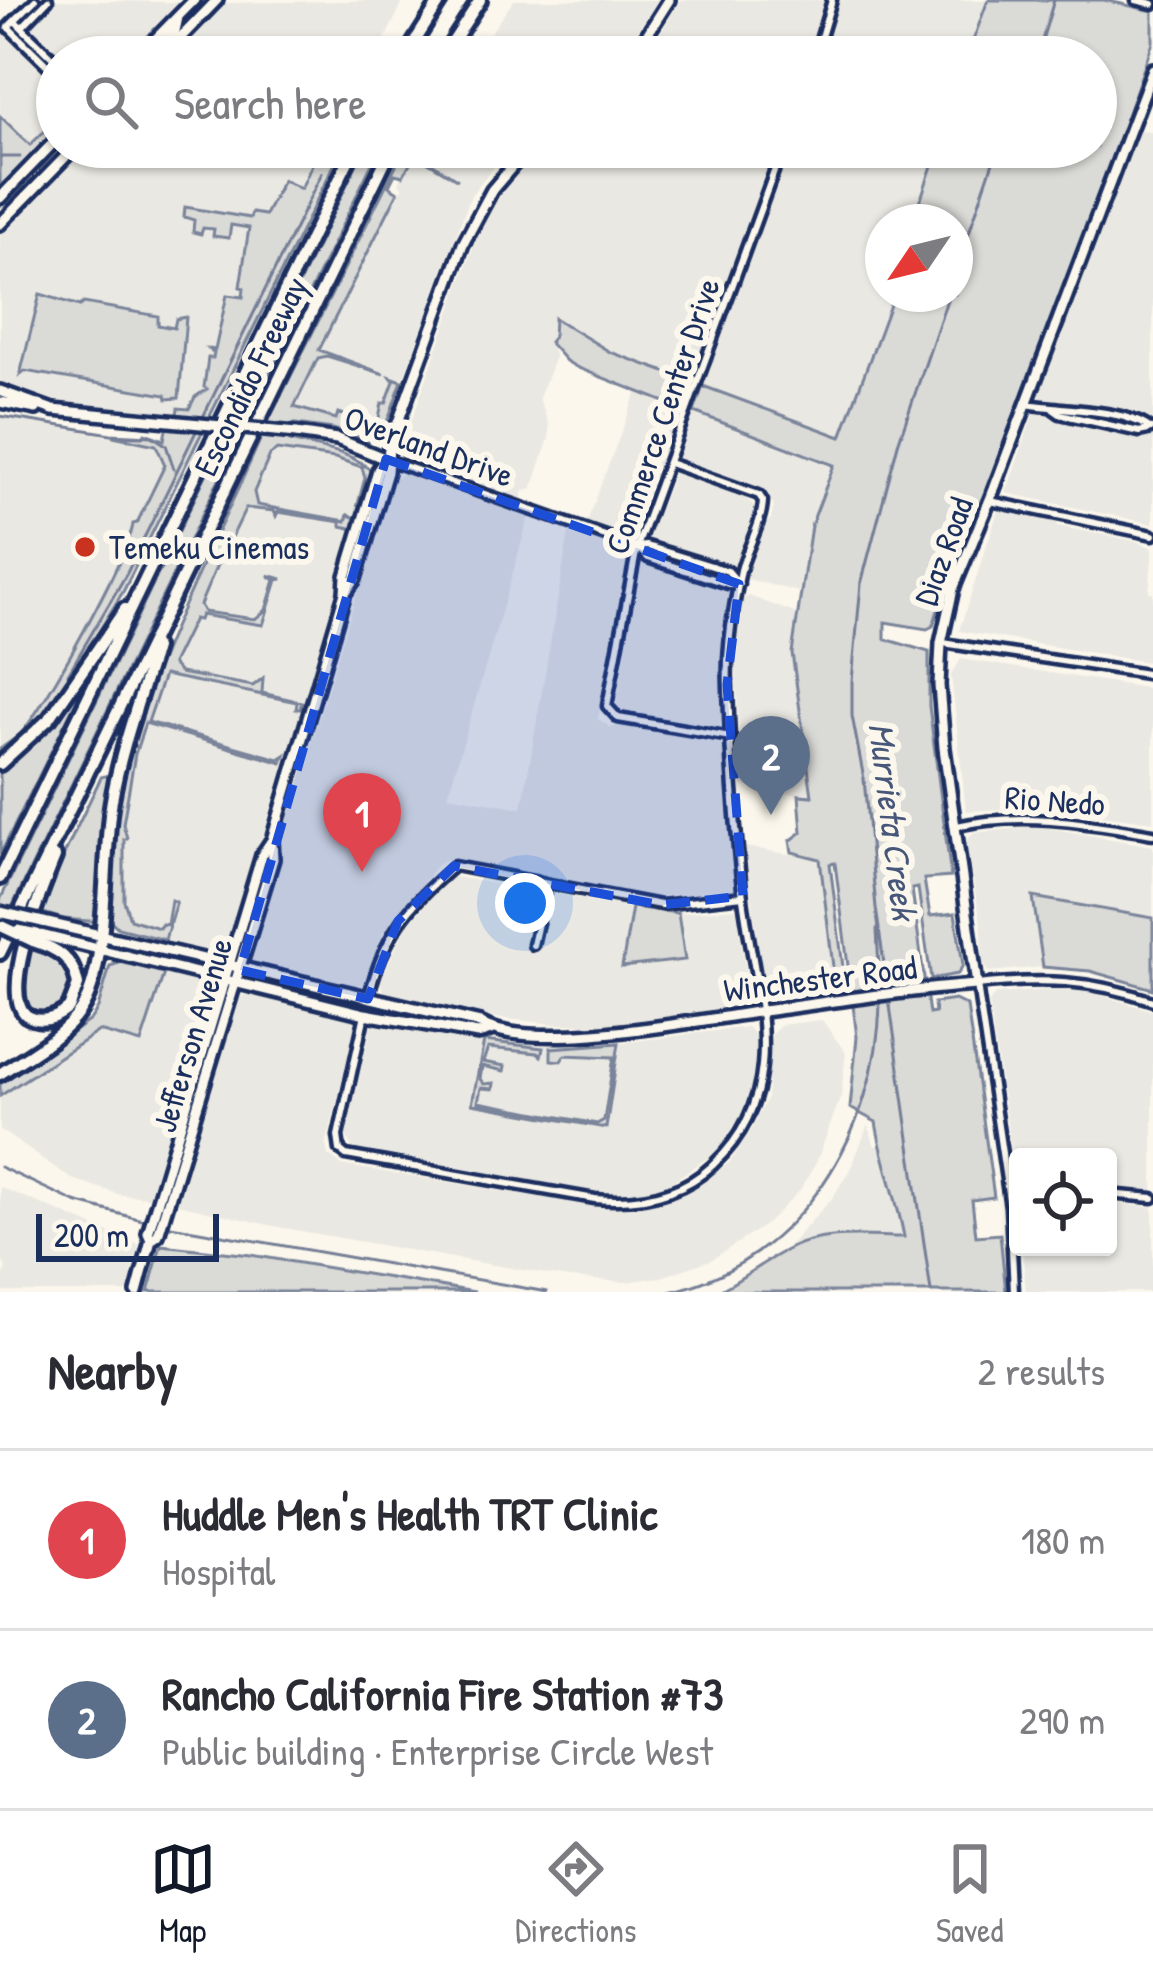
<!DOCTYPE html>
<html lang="en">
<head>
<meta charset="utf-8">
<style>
  :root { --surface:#fff; --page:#f7f7f7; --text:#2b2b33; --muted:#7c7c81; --line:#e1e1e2; --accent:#111827 }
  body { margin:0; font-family:"Patrick Hand",sans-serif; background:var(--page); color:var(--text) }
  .controls { position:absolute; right:36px; bottom:36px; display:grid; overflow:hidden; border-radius:12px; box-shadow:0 3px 9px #0004 }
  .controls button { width:108px; height:108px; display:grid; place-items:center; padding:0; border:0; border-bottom:3px solid var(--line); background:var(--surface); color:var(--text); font:60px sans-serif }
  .compass { position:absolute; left:865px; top:204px; width:108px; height:108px; border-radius:50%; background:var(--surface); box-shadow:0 3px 9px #0004; rotate:235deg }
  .scale { position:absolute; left:36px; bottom:30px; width:183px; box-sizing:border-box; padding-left:12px; border:6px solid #1b2f5e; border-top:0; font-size:33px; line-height:42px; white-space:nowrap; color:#1b2f5e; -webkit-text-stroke:9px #fbf7ec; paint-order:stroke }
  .you { position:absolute; left:525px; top:903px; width:42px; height:42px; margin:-30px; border:9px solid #fff; border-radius:50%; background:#1a73e8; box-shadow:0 0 0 18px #1a73e833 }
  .badge { display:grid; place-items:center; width:78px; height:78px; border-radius:50%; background:var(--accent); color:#fff; font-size:39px; font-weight:700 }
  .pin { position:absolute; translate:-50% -99px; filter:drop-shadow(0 3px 6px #0008) }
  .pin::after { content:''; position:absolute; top:63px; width:42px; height:36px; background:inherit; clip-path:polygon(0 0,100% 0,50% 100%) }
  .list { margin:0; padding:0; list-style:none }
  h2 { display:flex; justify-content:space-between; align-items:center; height:156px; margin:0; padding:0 48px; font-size:51px }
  h2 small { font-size:39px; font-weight:400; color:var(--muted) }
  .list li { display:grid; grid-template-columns:78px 1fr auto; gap:36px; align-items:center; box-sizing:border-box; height:180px; padding:0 48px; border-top:3px solid var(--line) }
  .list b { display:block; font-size:45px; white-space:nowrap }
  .list p { margin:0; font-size:39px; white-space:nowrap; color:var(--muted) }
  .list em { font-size:39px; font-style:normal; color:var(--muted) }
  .icon { flex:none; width:66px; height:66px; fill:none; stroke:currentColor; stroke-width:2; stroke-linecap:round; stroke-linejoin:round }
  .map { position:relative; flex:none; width:1153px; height:1292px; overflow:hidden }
  .search { position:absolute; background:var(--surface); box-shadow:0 3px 9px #0004; left:36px; right:36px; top:36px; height:132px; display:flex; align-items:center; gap:30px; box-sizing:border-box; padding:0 42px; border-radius:66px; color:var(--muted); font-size:45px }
  .sheet { height:516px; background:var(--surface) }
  nav { display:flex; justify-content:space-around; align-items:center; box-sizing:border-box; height:168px; border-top:3px solid var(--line); background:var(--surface); font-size:33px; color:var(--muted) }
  nav a { display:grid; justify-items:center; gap:6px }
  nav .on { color:var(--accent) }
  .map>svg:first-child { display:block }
</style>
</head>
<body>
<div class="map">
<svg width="1153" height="1292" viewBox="0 0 1153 1292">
  <rect width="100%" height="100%" fill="#fbf7ec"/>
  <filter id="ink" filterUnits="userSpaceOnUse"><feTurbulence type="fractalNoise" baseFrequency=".00833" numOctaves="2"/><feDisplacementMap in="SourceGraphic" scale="24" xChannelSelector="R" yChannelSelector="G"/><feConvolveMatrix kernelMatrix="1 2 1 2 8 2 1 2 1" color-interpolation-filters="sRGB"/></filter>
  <g filter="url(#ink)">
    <path fill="#eae8e2" d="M53,0L227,3L404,0L376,57H59L34,33L31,22Z
      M514,0H658L620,57H473Z
      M680,0H826L811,57H646Z
      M837,0H988L967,57H824Z
      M0,25L57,81V147H300L324,155L199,416L56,401L0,383V232L53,177L30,155L0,136Z
      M1140,130L1153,133V524L1006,493L1092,246L1135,134Z
      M417,147H510L471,195L383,434L291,407L367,249L394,195L403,189L399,183Z
      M543,147H777L690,381L610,352L554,319L549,342L555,357L539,398L549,425V438L532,489L524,491L521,500L405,459L401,450L478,234L506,185Z
      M791,147H934L936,154L913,222H883V294H894L841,437L703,386Z
      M637,391L680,408L635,533L625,536L586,524Z
      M694,412L834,465L811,526L799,592L747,579L760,530L771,519L774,505L764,489L677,459Z
      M0,417L148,443L161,450L167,462L86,636L13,748L0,757Z
      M273,447L342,458L373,473L229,947L217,953L147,936L137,930L123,910L124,808L135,754L164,671Z
      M405,472L529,517L448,795L522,808L569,532L622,548L628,555L598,719L610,727L630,725L724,745L734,889L654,897L447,859L437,865L383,933L363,984L354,987L257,965L251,960L248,952L391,480Z
      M674,473L744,497L756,507L733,574L647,541Z
      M998,511L1057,521V526L1136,541L1153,548L1149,592L1153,593V663L959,631Z
      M643,555L730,589L720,729L627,714L616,706Z
      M749,596L797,614L792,653L812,797L741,786L735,643L742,599Z
      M961,659L1153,689V822L1042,807L966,811L951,675Z
      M1036,826L1153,846V918L1034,897L1043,967L988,972L983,962L982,929L966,842L973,833Z
      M745,847L820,859L836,992L778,1001L765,993Z
      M456,877L632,907L622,957L684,960L678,913L736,908L750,1000L741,1007L605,1025L554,1024L458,1014L385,993L380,982L405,928L448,879Z
      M164,973L207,982L215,992L150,1197L121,1195L72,1179L0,1130V1096L99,1031L141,1042Z
      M1058,989L1093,993L1153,1011V1191L1108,1188V1157H1018L1017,1192L989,1003L995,994Z
      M250,992L348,1014L356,1025L326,1145L328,1155L341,1165L608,1208H634L679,1196L729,1163L752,1129L767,1098L772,1034L780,1025L822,1020L846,1053L841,1096L816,1163L800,1190L768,1223L711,1260L661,1277L625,1282L569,1278L453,1258L278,1227L173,1203L238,999Z
      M376,1020L484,1041L546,1045H602L747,1027L755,1035L756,1067L746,1109L716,1152L673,1181L650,1191L613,1195L352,1148L346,1135L371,1026Z
      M868,1125L875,1146L880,1145L898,1198L904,1238L873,1235L811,1240L787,1248L833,1197L852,1166Z
      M0,1187L139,1245L127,1292H0L6,1266L0,1258Z
      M1108,1203L1153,1207V1292H1026L1022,1247H1108Z"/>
    <path fill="#dadad7" stroke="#7a849a" stroke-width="3" d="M988,0H1104L1153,11V42L1097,201L986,504L952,566L933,626L927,629L885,622V639L929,652V706L951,877L924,879L930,916L955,913L963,965L958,974L931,979L918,888L912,889L929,1014L935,1013L934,1003L955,1000L967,1006L994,1197L972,1200L976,1236L1000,1234L1006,1292H717C743,1279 765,1260 790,1248C825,1231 868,1237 904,1237C897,1197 882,1161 876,1122L850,1108L857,1037L835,863L830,864L846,991L836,992L820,859L792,852L790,841L802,832L799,795L812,796L792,653L811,526L834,465L694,412L703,386L841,437L894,294H955V222H913L936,154L934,147H1096V57H967Z
      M0,116L30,145L57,119V132L0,186Z
      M329,147H343L124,590L55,704L0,757V749C7,744 16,738 22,732C44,708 130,552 133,524L137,523L165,465L156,445L113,436H143L145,433L164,440L169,414L177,415L178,408L189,409L195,397L207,389L204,387L208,358H213L214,353L209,349L215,350L227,295L243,297L244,288L240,287L249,228L231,225L229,238L213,236L214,229L203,228L201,234L193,232L194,220L184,217L185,207L250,218L252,213L265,215L283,180L301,189L314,160L321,162L324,155L332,158L335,151Z
      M365,147H380L0,932V900Z
      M405,147H421V156L458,180L415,154L403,176L395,174L389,186L398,192L319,350L384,374L327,356L318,358L294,407L336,419L338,413L377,427L382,403H386L394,381L391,377L402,381L382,436L370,441L333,429L295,424L292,430L265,428Z
      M40,294L80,306L84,303L158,316V325L174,328L176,319L186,317L179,398L167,399L166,395L25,371L20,375Z
      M554,318L610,352L690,381L680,408L578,368L566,361L549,342L553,337Z
      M264,431L292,434L290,441C318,448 354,451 373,473L364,500L358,504L365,478L362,467L335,458L277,450L270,455L254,492L257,505L346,521L348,515L354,517L355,529L341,526V522L278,512L276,516L274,511L246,508L231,539L238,545L226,544L200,605L204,612L255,619L266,610L275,580L268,575L282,579L277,580L263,625L201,615L199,620L194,619L172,664L180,673L253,686L263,678L262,693L302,702L300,709H296L297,702L164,675L148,722L279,759L285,755L282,763L145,723L135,754L123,824L127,838L124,839V901L130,919L159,928L162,924L167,925L171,900L176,902L165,940L118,928L109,919C99,743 197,587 264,431Z
      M83,682L84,685L0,855V771L42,737Z
      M109,775L111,780L102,845L101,922L63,919L37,911L101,777Z
      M1033,897L1153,918V989L1090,971L1043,967Z
      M632,907L678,913L685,960L622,967Z
      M23,944L62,962L74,979L70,1001L55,1014L33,1015L15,1000L12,980Z
      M122,962L164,973L141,1043L99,1031L0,1096V1084L90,1020L98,1008L110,966Z
      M484,1041L543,1048L541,1056L537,1053L488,1048L483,1062L505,1066L504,1071L482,1066L480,1079L484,1084L494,1083L493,1089L481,1088L478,1102L597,1124L604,1120L614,1057L565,1055L561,1061L551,1060V1048L619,1043L606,1128L472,1104Z
      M161,1245L251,1255L475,1292H148Z"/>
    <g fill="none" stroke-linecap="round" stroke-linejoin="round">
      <path stroke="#747e96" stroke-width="3" d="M1037,57L1054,0
        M323,147L334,154
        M0,157H20
        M955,274L998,147
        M0,416L111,434L152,436L166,445L174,469
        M68,674L127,573L322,173
        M877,929L880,991
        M0,1167L75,1202L150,1222
        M165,1225L547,1292
        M669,1292C800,1263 878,1130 880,1001
        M931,1292L876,908L864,779L852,716V681L861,584L898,444L949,294"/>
      <g stroke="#1b2f5e" stroke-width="15">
        <path id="minor" d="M35,0L8,27L57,75
          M1136,0L1153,4
          M15,21L57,62
          M22,27L48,0
          M815,57L832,0
          M1027,404C1060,410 1124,408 1151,429
          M1053,409L1060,414L1139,432L1148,430
          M390,461L637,547L647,546L728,571L739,584
          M990,501L1153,535
          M637,547L648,558L728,584H739
          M943,643L1153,675
          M731,737L618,718L607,706L637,547L783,147
          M957,826C1023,811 1087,823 1153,834
          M533,945L547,884
          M369,995C384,936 407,906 454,866L661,905L743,896
          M365,1014L338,1136L340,1150L346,1155L595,1199C638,1203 681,1195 713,1165C794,1089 755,993 743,898C735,828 730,757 728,688C726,648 733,609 741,570C747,547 762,524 763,501L759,495L669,463
          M1108,1194L1153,1198
          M1014,1292L1010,1207L977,985C1044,978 1089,979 1153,1001"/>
      </g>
      <g stroke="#1b2f5e" stroke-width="18">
        <path id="major" d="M165,54L161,48L175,31L178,17
          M138,57L194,0
          M162,57L217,0
          M633,57L669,0
          M0,198L57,139
          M0,224L75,147
          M0,391L53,410
          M0,402L36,409
          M296,433L337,439L386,459
          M345,593L355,579L387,472L389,447L463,244L492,190L529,147
          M43,922L480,1023C530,1053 695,1021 756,1012C829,1002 904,990 977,985L944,748L939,685L941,643L953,589L991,497L1153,69
          M37,934L365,1014L478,1034L491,1030
          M151,1240L158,1235L273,859L272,840L345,593L346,576L378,470L386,459
          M137,1292L151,1240L148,1233L262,855L272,840"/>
      </g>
      <g stroke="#1b2f5e" stroke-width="20">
        <path id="highway" d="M405,57L441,0
          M443,57L480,0
          M0,764L50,718L125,609
          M0,878L355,147
          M33,941C58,949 73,958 78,985L69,1008C56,1019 41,1024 26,1015C0,991 41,891 55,857
          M0,953L392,147
          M0,1074C26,1056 62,1038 80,1011C110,968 102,856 112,800C121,748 140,698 155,648"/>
      </g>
      <use href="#minor" stroke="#fbf7ec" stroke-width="6"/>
      <use href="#major" stroke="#fbf7ec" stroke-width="9"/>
      <use href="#highway" stroke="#fbf7ec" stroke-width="10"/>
      <g stroke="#1b2f5e" stroke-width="18" stroke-linecap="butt">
        <path id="major-bridge" d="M53,410L296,433
          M0,912L43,922
          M18,930L37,934"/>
      </g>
      <g stroke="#1b2f5e" stroke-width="20" stroke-linecap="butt">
        <path id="highway-bridge" d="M1,926L33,941"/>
      </g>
      <use href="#major-bridge" stroke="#fbf7ec" stroke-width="9"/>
      <use href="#highway-bridge" stroke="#fbf7ec" stroke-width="10"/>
    </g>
  </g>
  <path fill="#1d4ed8" fill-opacity="0.2" stroke="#1d4ed8" stroke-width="9" stroke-dasharray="24 15" stroke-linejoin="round" d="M386,459L739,584L727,685L743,896L661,905L454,866L398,921L368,999L240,970Z"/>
  <circle fill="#c8321e" stroke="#fbf7ec" stroke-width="4.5" cx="85" cy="547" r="12"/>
  <g text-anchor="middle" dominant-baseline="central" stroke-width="12" stroke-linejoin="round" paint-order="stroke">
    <g font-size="33" fill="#1b2f5e" stroke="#fbf7ec">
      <text transform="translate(250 376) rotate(-64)">Escondido Freeway</text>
      <text transform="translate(662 416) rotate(-71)">Commerce Center Drive</text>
      <text transform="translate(429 446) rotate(20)">Overland Drive</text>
      <text transform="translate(943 551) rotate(-70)">Diaz Road</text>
      <text transform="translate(1055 800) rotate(4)">Rio Nedo</text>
      <text transform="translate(820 978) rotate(-7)">Winchester Road</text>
      <text transform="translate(192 1035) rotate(-73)">Jefferson Avenue</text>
    </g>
    <g font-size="33" fill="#1b2f5e" stroke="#fbf7ec" text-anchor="start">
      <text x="109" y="547">Temeku Cinemas</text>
    </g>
    <g font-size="36" font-style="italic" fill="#47577a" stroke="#fbf7ec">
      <text transform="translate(894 821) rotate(83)">Murrieta Creek</text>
    </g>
  </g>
</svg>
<div class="controls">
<button><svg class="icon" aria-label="locate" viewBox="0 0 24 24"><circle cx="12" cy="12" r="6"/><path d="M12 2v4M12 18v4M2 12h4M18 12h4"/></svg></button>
</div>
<svg class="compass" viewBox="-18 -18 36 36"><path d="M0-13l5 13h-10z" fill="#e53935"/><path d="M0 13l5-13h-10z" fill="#7c7c81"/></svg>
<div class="scale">200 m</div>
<div class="you"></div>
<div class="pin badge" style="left:362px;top:872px;background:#e0444e">1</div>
<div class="pin badge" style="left:771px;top:815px;background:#5c6f8a">2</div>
<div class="search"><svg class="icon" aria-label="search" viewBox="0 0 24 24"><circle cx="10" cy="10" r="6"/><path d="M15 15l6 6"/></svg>Search here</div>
</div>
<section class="sheet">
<h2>Nearby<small>2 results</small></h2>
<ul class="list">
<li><span class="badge" style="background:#e0444e">1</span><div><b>Huddle Men's Health TRT Clinic</b><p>Hospital</p></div><em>180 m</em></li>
<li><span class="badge" style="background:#5c6f8a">2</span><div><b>Rancho California Fire Station #73</b><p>Public building · Enterprise Circle West</p></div><em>290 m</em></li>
</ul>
</section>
<nav>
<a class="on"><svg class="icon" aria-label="map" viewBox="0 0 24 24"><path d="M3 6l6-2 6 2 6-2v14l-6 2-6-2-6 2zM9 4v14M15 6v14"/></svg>Map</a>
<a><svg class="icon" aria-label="directions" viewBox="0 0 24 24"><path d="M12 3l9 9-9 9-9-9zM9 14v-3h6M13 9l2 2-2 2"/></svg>Directions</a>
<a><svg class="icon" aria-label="saved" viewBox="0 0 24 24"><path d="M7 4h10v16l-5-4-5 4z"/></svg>Saved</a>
</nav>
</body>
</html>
